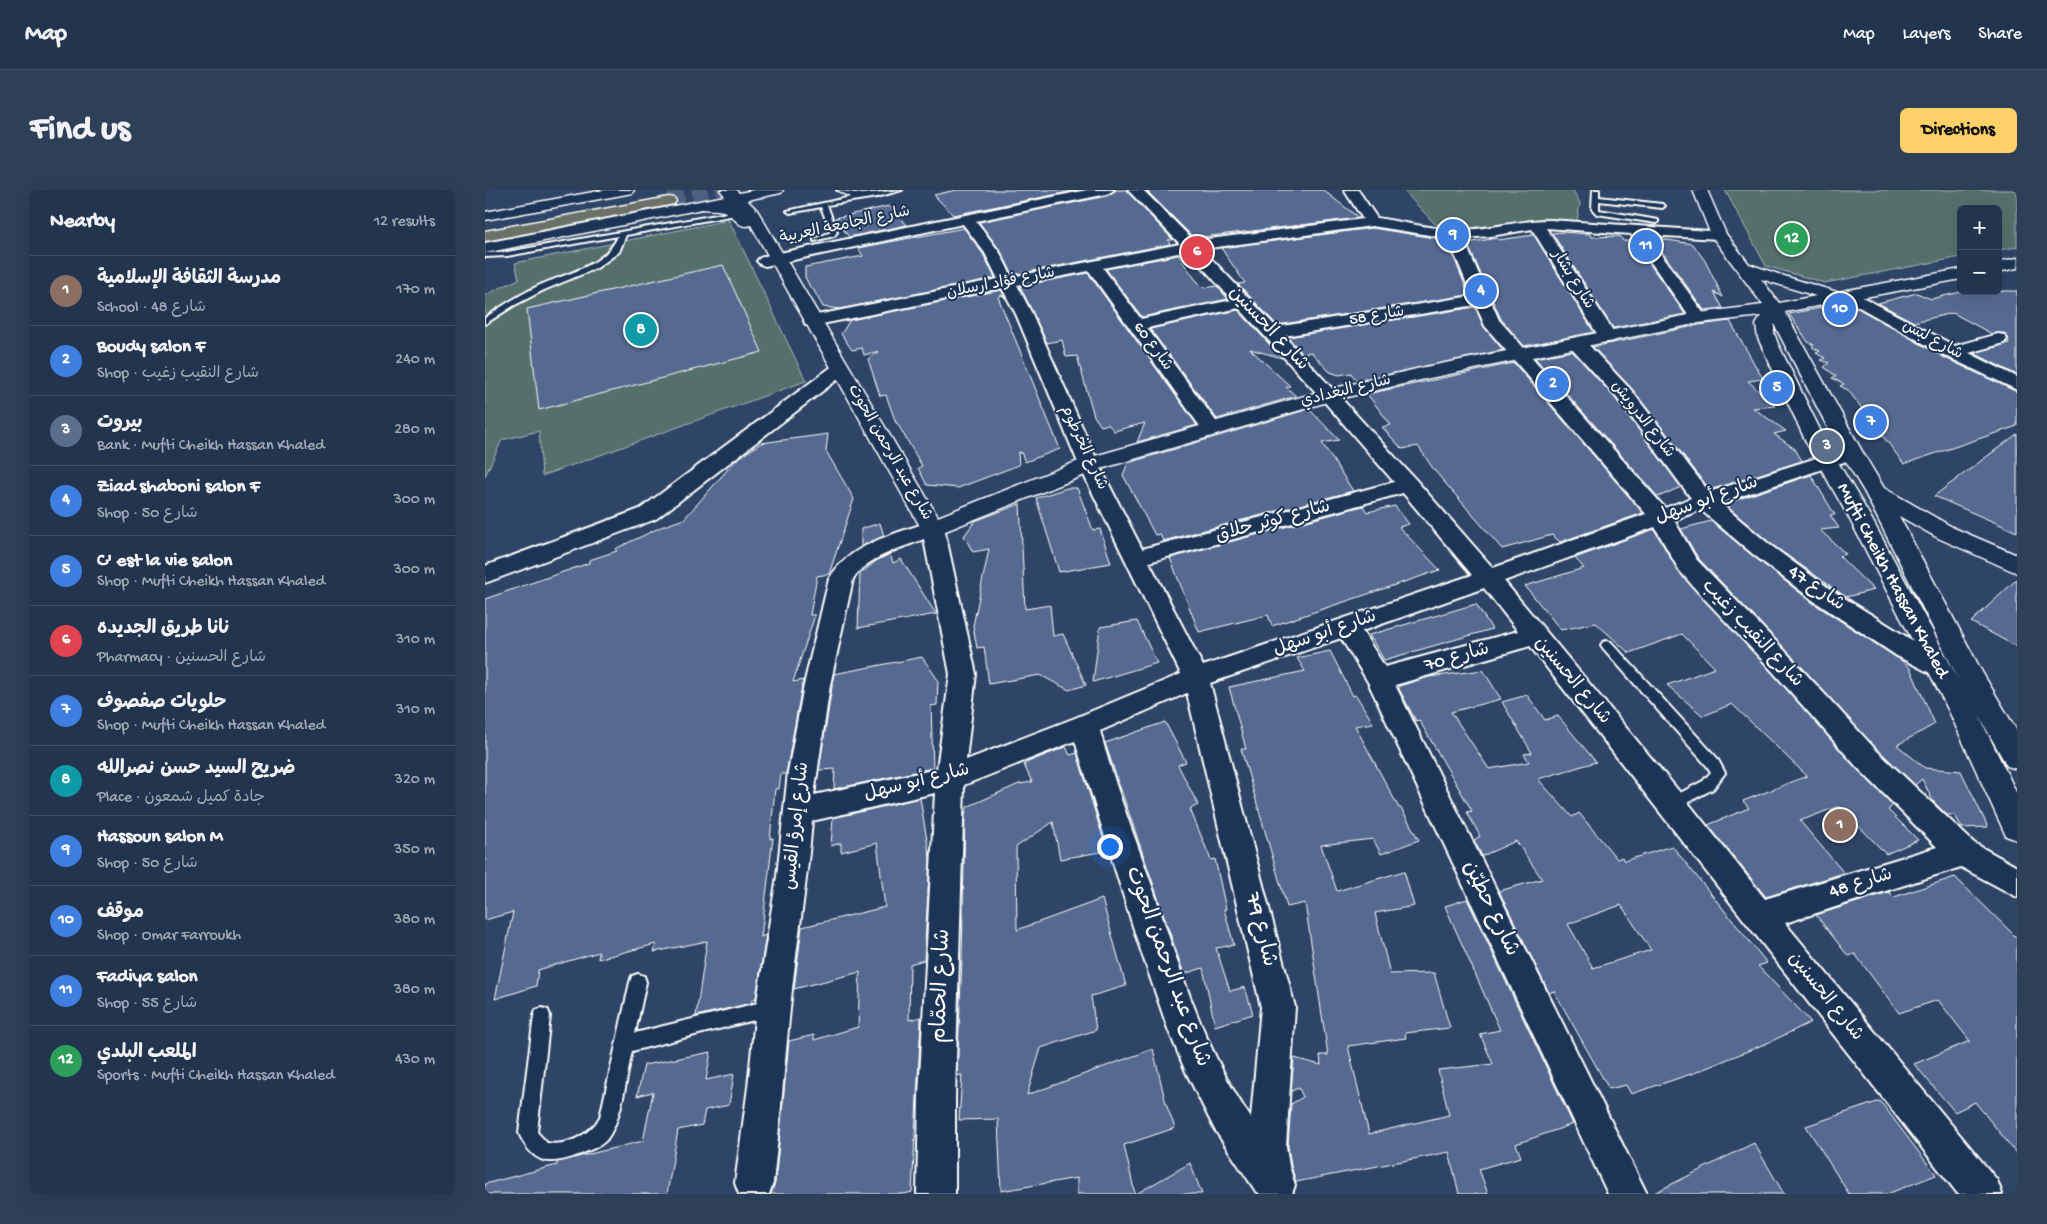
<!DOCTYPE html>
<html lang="en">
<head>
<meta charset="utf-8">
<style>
  :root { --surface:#22344e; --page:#2e3f58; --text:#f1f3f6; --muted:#a2aab6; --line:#3f4f66; --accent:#ffd166 }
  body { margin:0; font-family:"Gochi Hand","Playpen Sans Arabic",sans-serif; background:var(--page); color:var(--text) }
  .controls { position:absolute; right:15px; top:15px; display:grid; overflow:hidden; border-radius:8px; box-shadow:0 5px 20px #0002 }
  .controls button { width:45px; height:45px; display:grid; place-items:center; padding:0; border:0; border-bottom:1px solid var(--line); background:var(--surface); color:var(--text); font:25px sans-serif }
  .you { position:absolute; left:624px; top:656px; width:18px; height:18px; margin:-12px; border:4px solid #fff; border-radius:50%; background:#1a73e8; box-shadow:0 0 0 8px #1a73e833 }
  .badge { display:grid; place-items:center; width:32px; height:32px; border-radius:50%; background:var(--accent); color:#fff; font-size:16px; font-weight:700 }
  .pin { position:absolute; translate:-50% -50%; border:2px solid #fff; box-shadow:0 1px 5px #0006 }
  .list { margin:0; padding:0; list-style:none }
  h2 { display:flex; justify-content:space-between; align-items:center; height:65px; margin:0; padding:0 20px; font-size:21px }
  h2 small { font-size:16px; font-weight:400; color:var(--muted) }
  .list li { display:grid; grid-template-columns:32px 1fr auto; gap:15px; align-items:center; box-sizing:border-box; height:70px; padding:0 20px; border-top:1px solid var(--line) }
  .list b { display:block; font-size:19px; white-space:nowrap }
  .list p { margin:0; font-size:16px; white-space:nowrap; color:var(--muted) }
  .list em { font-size:16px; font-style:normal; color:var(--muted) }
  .map { position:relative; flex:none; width:1532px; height:1004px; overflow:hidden; border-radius:8px }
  header { display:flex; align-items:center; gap:30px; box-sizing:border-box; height:70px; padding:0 25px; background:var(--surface); border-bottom:1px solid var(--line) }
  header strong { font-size:24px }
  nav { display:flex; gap:28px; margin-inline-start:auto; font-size:18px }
  .intro { display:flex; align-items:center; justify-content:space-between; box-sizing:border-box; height:120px; padding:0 30px }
  h1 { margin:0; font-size:35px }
  .button { padding:12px 22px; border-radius:8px; background:var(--accent); color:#111; font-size:18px; font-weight:700 }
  main { display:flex; gap:30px; padding:0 30px }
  aside { flex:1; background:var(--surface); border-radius:8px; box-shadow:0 5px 20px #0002 }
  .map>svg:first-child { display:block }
</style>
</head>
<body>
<header>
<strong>Map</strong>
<nav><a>Map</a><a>Layers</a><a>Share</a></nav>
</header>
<div class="intro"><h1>Find us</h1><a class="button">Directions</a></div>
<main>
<aside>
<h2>Nearby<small>12 results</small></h2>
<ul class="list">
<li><span class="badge" style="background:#8d6e63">1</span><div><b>مدرسة الثقافة الإسلامية</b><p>School · شارع 48</p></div><em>170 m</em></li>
<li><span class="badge" style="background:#3f7fe0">2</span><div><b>Boudy salon F</b><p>Shop · شارع النقيب زغيب</p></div><em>240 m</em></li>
<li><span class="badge" style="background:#5c6f8a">3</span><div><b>بيروت</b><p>Bank · Mufti Cheikh Hassan Khaled</p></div><em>280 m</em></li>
<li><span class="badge" style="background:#3f7fe0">4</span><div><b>Ziad shaboni salon F</b><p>Shop · شارع 50</p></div><em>300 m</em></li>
<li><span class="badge" style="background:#3f7fe0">5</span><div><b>C' est la vie salon</b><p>Shop · Mufti Cheikh Hassan Khaled</p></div><em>300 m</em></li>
<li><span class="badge" style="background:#e0444e">6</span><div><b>نانا طريق الجديده</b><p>Pharmacy · شارع الحسنين</p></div><em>310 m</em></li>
<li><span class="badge" style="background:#3f7fe0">7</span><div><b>حلويات صفصوف</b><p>Shop · Mufti Cheikh Hassan Khaled</p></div><em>310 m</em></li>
<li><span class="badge" style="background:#0f9aa8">8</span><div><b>ضريح السيد حسن نصرالله</b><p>Place · جادة كميل شمعون</p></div><em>320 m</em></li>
<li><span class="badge" style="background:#3f7fe0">9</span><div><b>Hassoun salon M</b><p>Shop · شارع 50</p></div><em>350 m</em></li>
<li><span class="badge" style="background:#3f7fe0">10</span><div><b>موقف</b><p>Shop · Omar Farroukh</p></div><em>380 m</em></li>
<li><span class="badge" style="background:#3f7fe0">11</span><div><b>Fadiya salon</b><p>Shop · شارع 55</p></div><em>380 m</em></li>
<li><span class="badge" style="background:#2e9e5b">12</span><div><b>الملعب البلدي</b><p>Sports · Mufti Cheikh Hassan Khaled</p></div><em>430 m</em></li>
</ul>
</aside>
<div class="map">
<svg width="1532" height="1004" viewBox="0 0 1532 1004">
  <rect width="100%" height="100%" fill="#2e4568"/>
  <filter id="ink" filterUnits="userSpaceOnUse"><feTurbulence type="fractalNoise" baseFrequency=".02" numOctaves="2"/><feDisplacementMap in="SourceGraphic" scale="10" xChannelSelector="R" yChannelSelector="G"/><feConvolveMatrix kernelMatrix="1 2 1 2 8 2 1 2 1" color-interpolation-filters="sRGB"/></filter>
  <g filter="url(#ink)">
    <path fill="#556f6c" stroke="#aab7b6" d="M918,0H1088L1095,13L1092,31L1059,28L982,39L950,34Z
      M1240,0H1532V57L1513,60V19H1476V67L1340,93L1281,76Z
      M244,30L321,191L57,286L54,241L17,250L0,286V105L34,89L30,73Z"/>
    <path fill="#566a91" stroke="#fff" fill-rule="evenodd" d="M471,0H593L468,25L449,5Z
      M631,0H641L688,50H683L685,54L528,85L516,62L494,32L622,6Z
      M661,0H838L874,28L709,48Z
      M404,16L422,35L364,47L350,28Z
      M479,38L498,64L510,88L355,119L338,117L328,99H326L320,87V77L378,66L373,58Z
      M887,38L962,50L984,105L792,135L753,94L760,93L736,58Z
      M1077,42L1105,44L1107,47L1135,46L1138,51H1146L1149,57L1152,56L1200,124L1128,138L1067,43Z
      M1049,45L1109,142L1039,156L1016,129L982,53L1012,48L1013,50Z
      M1170,48L1208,54L1220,71L1238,107L1229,102L1238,118L1219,120L1168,49Z
      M693,65L710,89L719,98L732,96L743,109L657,127L621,79Z
      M238,75L277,162L54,220L42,119Z
      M603,83L712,235L652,252L660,233L629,241L623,234L616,236L609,226L592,166L581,167L577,150L562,153L535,96Z
      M516,100L522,110L517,105L513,107L575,259L540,272L536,262L533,263L534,275L473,298L442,295L433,278L437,276L412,233H411L401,205L395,206L383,169L394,161L379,165L377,158L367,160L356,144L365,130Z
      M1480,101H1532V185L1489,163L1524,153L1519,143L1507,144L1468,123L1429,132L1393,113L1432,103L1446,109Z
      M1346,116L1356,123L1373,118L1460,168L1532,202V236L1419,274L1363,200L1355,196L1359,194L1347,188L1351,186L1339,177L1344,173L1336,170L1340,168L1331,163L1335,161L1327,157L1329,155L1323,152L1304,124Z
      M990,117L999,137L1018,160L872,191L866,183L854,185L845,182L826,162L818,164L803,147Z
      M753,120L797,168L765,159L805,196L801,197L811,206L732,229L665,139Z
      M1245,131L1278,189L1263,191L1290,216L1268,218L1301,241L1289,244L1310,259L1317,271L1225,300L1147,199L1108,157L1214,135Z
      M1087,161L1131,209L1196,297L1173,307L1050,168Z
      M1029,173L1158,323L1075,352L1067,345L1017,359L949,280L933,256L917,259L897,237L906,235L882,204Z
      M824,219L854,250L837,253L868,301L678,351L675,344L670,345L638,285L643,273Z
      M343,244L341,261L369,309L344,384L332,386L325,425H330L308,492L318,490L301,584H296L294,599H290L285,649L288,648L276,747L281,745L271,808L267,809V813L211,826L222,751L169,762L171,754L113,769L114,762L53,780L51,796L10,809L28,722L0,730V409L104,373V370L132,361L130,359L176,337L199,329L251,270L276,253Z
      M1532,244V342L1449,306Z
      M1326,285L1350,325H1345L1354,338L1335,340L1361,364L1354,366L1389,400L1361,407L1286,354L1239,314Z
      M582,298H592L608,340L615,339L626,373L574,382L551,308Z
      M535,314L540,419L565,415L568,446L578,444L601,495L584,500L555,485L504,494L499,457L492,458L488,436L504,359L488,362L479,346L490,331Z
      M878,316L882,322L910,316L924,334L914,337L955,380L787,436L783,425L714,442L685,368Z
      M1226,331L1268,366L1328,413L1417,471L1425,478L1450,534L1412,555L1440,578L1476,581L1503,637L1477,638L1470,625H1462L1448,611L1437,589L1430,595L1392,559L1301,460L1213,368L1196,339Z
      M395,333L399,346L376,357V339Z
      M1169,339L1193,381L1281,476L1370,577L1408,615L1403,620L1433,650L1401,664L1354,616L1315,631L1359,683L1281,707L1223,635L1264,618L1258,611L1322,586L1247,514L1218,526L1182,495L1230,478L1197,444L1144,463L1111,433L1076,440L1040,396L1099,378L1090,368Z
      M405,364L408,373L416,369L451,424L373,438L375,384L391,371Z
      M1532,389V457L1486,432Z
      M991,414L1007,439L899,470L884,445Z
      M652,431L672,473L608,492L615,437Z
      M845,461L868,506L871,505L888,533L870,536L914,618H916L934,650L896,664L888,649L836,655L852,701L919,681L929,716L890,723L905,784L949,783L965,838L920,843L921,848L863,856L884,944L964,925L953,880L1008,874L995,844L1015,840L960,716L982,709L1088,934L1031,954L1036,967L994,979L1003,1004H974L964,962L811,992L806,976L803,956L806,914L818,907L814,898L806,901L809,868L836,875L835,865H843L820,713L802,717L756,559H761L744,497L820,481L812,468Z
      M437,467L453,490L452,515L446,516L448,578L349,599L350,579L334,580L349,484Z
      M998,480L1016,509L966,522L1004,579L1044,572L1039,564L1047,563L1017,512L1042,505L1060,530L1073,526L1111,572L1053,589L1087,627L1094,623L1132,669L1137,667L1139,671L1187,656L1282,773L1273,776L1326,832L1287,851L1209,883L1146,904L1141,895L1124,899L1069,801L1064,803L1014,701L1057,689L1031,651L997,666L989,650L995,646L982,622L987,621L934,530L931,531L914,499V496L944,487ZM1136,715L1166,760L1108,778L1083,734Z
      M680,532L701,572L693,575L713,615L705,619L726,670L730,669L741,719H739L749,755L731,758L745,801L760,797L768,824L730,836L718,778L699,784L620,553Z
      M581,557L585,565L592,563L622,661L575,669L568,632L531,657L532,740L617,709L641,796L606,806L611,840L556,858L542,905L668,859L681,914L690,938L639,955L650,1004H592V988L516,1001L513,929L474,930L477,885L472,886L477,767L480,625L482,617L534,594L547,592L539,575L543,572Z
      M435,608L445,668L439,770L425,774L424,830L436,827V831L427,1002L419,1004H286L290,993L304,851L329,845V850L373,837L375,782L309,799L317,737L400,717L392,653L356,662V653L346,656L348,628Z
      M1470,687L1532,748V964L1490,912L1470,922L1429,874L1485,851L1453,810L1414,823L1370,764L1363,766L1331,725L1404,702L1409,707Z
      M226,862L221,890L249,884L244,915L220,920L217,935L193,940L182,1004H0V994L72,975V972L158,951L168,902L152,906L159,875Z
      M1395,911L1451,985L1402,1004H1364L1321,936Z
      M1269,953L1299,1004H1167Z
      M705,973L717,1004H651L693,980Z"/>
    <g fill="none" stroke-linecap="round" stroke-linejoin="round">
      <path stroke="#4d617f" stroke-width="16" stroke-dasharray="16 8" stroke-linecap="butt" d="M184,11L239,0"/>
      <g stroke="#fff" stroke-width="4">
        <path id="lane" d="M352,0L377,4L417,0L392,7L342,15L352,42L349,46L329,51V49L346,42L336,17L305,23L302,21L366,7Z
          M1108,0H1114V7L1177,14L1180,16L1177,18L1114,11V20L1173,30V32L1171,33L1112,24L1107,19Z
          M254,21L257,23L256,24L141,45L134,62L112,78L59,100L28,116L0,134V128C17,116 34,105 53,96C81,83 120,77 133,46L22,66L0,67V63L22,62Z
          M1122,451L1126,452L1232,568L1240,583L1228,599L1192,618L1187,620L1182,618L1180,614L1182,610L1218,591L1226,582L1222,576L1118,458L1116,455L1118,452Z
          M153,784L159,786L161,792L150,843L285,810L291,812L293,818L291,824L285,826L147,861C141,887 138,927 122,949C116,957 104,960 96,964C65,976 48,975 34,943L49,826L51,820L57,818L63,820L65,826L52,942L62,953C82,957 106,944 115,927L145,792L147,786Z"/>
      </g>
      <g stroke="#fff" stroke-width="4">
        <path id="street" d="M602,0H629L622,4L491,31L515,63L527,87L695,54L643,0H658L709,51L878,29L859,0H873L892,28C917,32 943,38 969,40C1001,41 1033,30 1065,30L1239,42L1241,45L1239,48L1234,49L1162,45L1222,128L1220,132H1208L1146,44L1061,38L1132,147L1129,151L1123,152L1117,151L1114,147L1047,39L1006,46L978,48L1014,130L1180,318L1206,308L1132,208L1086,157L1083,153L1086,149L1092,148L1098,149L1146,200L1224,302L1360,259L1367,257L1374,259L1377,263L1374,267L1235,313L1285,355L1345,399L1430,452L1461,468L1465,475L1461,482L1452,485L1443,482L1412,466L1329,411L1269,365L1216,320L1189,330L1211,369L1300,461L1391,560L1489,653L1532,677V707L1476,677L1300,733L1512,990L1517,1004H1473L1045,456L910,495L1162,1004H1123L883,492L856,448L725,493L810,817L801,956L804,976L810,995L807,1004H775L770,1000L730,940L701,882L683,839L651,746L590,551L479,595L470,906V1004H432L434,906L450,603L327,631C322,694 311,756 305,819C299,877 295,935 288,993L284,1004H254L250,993L263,897L271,818L292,686L303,582L319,495L344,389C365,354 405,346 440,333L448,331L456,333L459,338L491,484L481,570L590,528L696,484L594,275L531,124L517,98L327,136L321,135L319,131L321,127L327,126L513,89L500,63L478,34L280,76L275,74L272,71L275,68L280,66ZM887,36L963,48L987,106L791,137L717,59ZM703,61L747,110L656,129L618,78ZM604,81L719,242L726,244L733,242L736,238L662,138L754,118L837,209L909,292L657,359L614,275L547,124L532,95ZM991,115L1000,136L1161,324L1008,378L931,290L799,146ZM918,303L987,385L718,476L664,372ZM1170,337L1194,380L1214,403L1282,475L1371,576L1452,657L1280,709L1197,605L1019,391ZM439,349L465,484L452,579L329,605L345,495L368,389C382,367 416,358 439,349ZM999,398L1033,441L900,477L877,441ZM702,503L776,817L766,928C719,860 694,777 668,699C650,647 629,595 615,541Z
          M1364,100L1470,156L1513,144L1519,145L1522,149L1519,153L1484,163L1532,187V200L1461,166L1358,108L1356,105L1358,102Z
          M355,174L361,175L364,179L361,183L171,329L0,393V376L155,319L349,175Z"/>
      </g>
      <g stroke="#fff" stroke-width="3">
        <path id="secondary" d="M119,0H149L147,3L142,4L0,30V22Z
          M235,0H251L254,3L269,0H298L296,3L262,10L272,20L453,327L596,270L837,201L940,177L1214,123L1278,115L1226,45L1208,0H1222L1241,44L1264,74L1299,86L1352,102L1476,79V89L1300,122L1378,263L1399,298L1469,338L1532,365V383L1453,348L1414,326L1497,482L1532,541V579L1522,576L1494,526L1532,604V650L1521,646L1463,519L1363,326L1322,254L1273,148L1271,135L1276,126L1214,133L940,189L849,210L612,280L448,346L440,343L436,338L266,35C253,40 250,25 238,21C231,19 224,20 217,19L0,63V53L240,6ZM1276,89L1331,106L1294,113ZM1289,134L1356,263L1380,303L1474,490L1385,326L1342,254L1293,154L1289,143Z
          M1532,68V78L1513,82V72Z"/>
      </g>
      <g stroke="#fff" stroke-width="3">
        <path id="highway" d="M184,7L189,8L191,11L189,14L0,51V41Z"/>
      </g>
      <use href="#lane" fill="#1d3557" fill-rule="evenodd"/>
      <use href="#street" fill="#1d3557" fill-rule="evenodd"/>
      <use href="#secondary" fill="#1d3557" fill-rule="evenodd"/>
      <use href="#highway" fill="#697266" fill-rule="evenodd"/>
    </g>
  </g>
  <g text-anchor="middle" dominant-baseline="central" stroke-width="4" stroke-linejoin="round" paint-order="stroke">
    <g font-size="16" fill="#fff" stroke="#1d3557">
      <text transform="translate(360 36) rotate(-12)">شارع الجامعة العربية</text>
      <text transform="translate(1087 90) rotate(58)">شارع بشار</text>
      <text transform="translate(516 94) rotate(-11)">شارع فؤاد ارسلان</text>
      <text transform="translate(892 127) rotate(-9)">شارع 58</text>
      <text transform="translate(1447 151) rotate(28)">شارع لبس</text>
      <text transform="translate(667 157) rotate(54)">شارع 60</text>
      <text transform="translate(861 202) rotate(-14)">شارع البغدادي</text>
      <text transform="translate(1157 230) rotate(52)">شارع الدرويش</text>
      <text transform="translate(598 258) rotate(65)">شارع الخرطوم</text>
      <text transform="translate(404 263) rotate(60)">شارع عبد الرحمن الحوت</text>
    </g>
    <g font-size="19" fill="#fff" stroke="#1d3557">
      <text transform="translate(783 139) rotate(47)">شارع الحسنين</text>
      <text transform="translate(1222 311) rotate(-20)">شارع أبو سهل</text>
      <text transform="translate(788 332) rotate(-15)">شارع كوثر حلاق</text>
      <text transform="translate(1407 391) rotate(62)">Mufti Cheikh Hassan Khaled</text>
      <text transform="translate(1331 399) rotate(35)">شارع 47</text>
      <text transform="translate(840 444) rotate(-19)">شارع أبو سهل</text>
      <text transform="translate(1267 444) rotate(47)">شارع النقيب زغيب</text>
      <text transform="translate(972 468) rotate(-15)">شارع 70</text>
      <text transform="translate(1087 491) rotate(50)">شارع الحسنين</text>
      <text transform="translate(432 593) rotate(-14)">شارع أبو سهل</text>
      <text transform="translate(312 636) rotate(-84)">شارع إمرؤ القيس</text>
      <text transform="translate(1376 694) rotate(-17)">شارع 48</text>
      <text transform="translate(1340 807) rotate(51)">شارع الحسنين</text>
    </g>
    <g font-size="22" fill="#fff" stroke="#1d3557">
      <text transform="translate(1005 719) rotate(64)">شارع حطيّن</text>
      <text transform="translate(775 740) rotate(76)">شارع 79</text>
      <text transform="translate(682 777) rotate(70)">شارع عبد الرحمن الحوت</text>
      <text transform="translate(457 796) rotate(-88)">شارع الحمّام</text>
    </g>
  </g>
</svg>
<div class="controls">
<button>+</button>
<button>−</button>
</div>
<div class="you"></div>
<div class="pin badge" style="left:1355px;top:635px;background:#8d6e63">1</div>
<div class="pin badge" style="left:1068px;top:194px;background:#3f7fe0">2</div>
<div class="pin badge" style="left:1342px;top:256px;background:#5c6f8a">3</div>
<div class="pin badge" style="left:996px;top:101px;background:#3f7fe0">4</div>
<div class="pin badge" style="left:1292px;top:198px;background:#3f7fe0">5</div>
<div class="pin badge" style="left:712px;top:62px;background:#e0444e">6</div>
<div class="pin badge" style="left:1386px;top:232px;background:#3f7fe0">7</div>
<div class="pin badge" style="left:156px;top:140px;background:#0f9aa8">8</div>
<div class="pin badge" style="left:968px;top:45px;background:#3f7fe0">9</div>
<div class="pin badge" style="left:1355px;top:119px;background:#3f7fe0">10</div>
<div class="pin badge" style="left:1161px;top:56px;background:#3f7fe0">11</div>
<div class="pin badge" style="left:1307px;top:49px;background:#2e9e5b">12</div>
</div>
</main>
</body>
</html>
